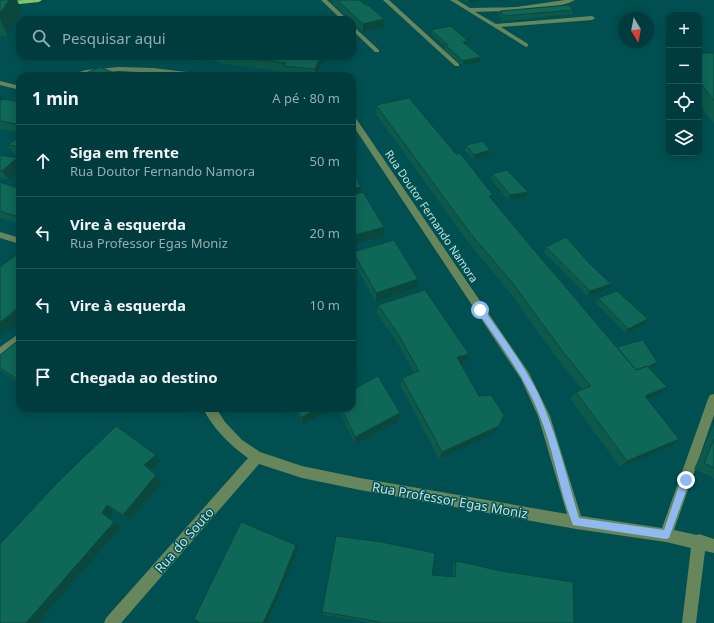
<!DOCTYPE html>
<html lang="pt">
<head>
<meta charset="utf-8">
<style>
  :root { --surface:#003c3e; --page:#0e4749; --text:#f1f3f6; --muted:#95adb0; --line:#225658 }
  body { margin:0; font-family:"Noto Sans",sans-serif; background:var(--page); color:var(--text) }
  .controls { position:absolute; right:12px; top:12px; display:grid; overflow:hidden; border-radius:8px; box-shadow:0 2px 10px #0003 }
  .controls button { width:36px; height:36px; display:grid; place-items:center; padding:0; border:0; border-bottom:1px solid var(--line); background:var(--surface); color:var(--text); font:20px sans-serif }
  .compass { position:absolute; left:618px; top:12px; width:36px; height:36px; border-radius:50%; background:var(--surface); box-shadow:0 2px 10px #0003; rotate:170deg }
  .stop { position:absolute; width:12px; height:12px; margin:-9px; border:3px solid #90b9f0; border-radius:50%; background:#fff }
  .stop.end { background:#90b9f0; border-color:#fff; box-shadow:0 1px 4px #0008 }
  .list { margin:0; padding:0; list-style:none }
  h2 { display:flex; justify-content:space-between; align-items:center; height:52px; margin:0; padding:0 16px; font-size:17px }
  h2 small { font-size:13px; font-weight:400; color:var(--muted) }
  .list li { display:grid; grid-template-columns:26px 1fr auto; gap:12px; align-items:center; box-sizing:border-box; height:72px; padding:0 16px; border-top:1px solid var(--line) }
  .list b { display:block; font-size:15px; white-space:nowrap }
  .list p { margin:0; font-size:13px; white-space:nowrap; color:var(--muted) }
  .list em { font-size:13px; font-style:normal; color:var(--muted) }
  .icon { flex:none; width:22px; height:22px; fill:none; stroke:currentColor; stroke-width:2; stroke-linecap:round; stroke-linejoin:round }
  .map { position:relative; flex:none; width:714px; height:623px; overflow:hidden }
  .search { position:absolute; background:var(--surface); box-shadow:0 2px 10px #0003; left:16px; top:16px; width:340px; height:44px; display:flex; align-items:center; gap:10px; box-sizing:border-box; padding:0 14px; border-radius:12px; color:var(--muted); font-size:15px }
  .panel { position:absolute; background:var(--surface); box-shadow:0 2px 10px #0003; left:16px; top:72px; width:340px; height:340px; border-radius:12px }
  .map>svg:first-child { display:block }
</style>
</head>
<body>
<div class="map">
<svg width="714" height="623" viewBox="0 0 714 623">
  <rect width="100%" height="100%" fill="#005052"/>
  <g fill="none" stroke-linecap="round" stroke-linejoin="round">
    <path fill="#67865c" fill-rule="evenodd" d="M321,0H327L348,20H342Z
      M383,0H389L459,64V66H455Z
      M450,0H457L470,8L516,7L565,0H575C557,11 498,11 475,12L496,24L592,16L595,18L592,20L501,27L528,44V46L526,47Z
      M352,25L379,50V52H375L352,30Z
      M119,67L153,68L204,74L207,76L119,71L66,76L86,70Z
      M0,81L20,86V90L0,85Z
      M352,117H355L529,373L550,416L581,516L662,528L708,399L710,395L714,394V415L674,530L697,535L699,534L714,539V553L705,551L696,623H682L691,548L666,542L576,529L360,490L302,478L259,464L121,623H104L106,618L248,458C230,445 213,429 203,408H216L225,422L242,440L260,452L302,466L360,478L567,514L538,416L521,379L352,124Z
      M0,232L20,238V244L0,238Z
      M20,333V343L0,357V347Z"/>
    <path fill="#84c46c" fill-rule="evenodd" d="M23,0H42L39,2L0,6V2Z"/>
  </g>
  <path fill="#0d594c" d="M0,0L22,11L8,36H0Z
    M333,0H360L384,28L363,32L352,22V20H350L333,4Z
    M463,0H484L468,3Z
    M573,10L572,14L503,21L499,16L500,11Z
    M431,30L468,41L467,45L481,57L480,62L463,65L444,50L445,46L431,34Z
    M699,53H714V124L699,104Z
    M168,56H322L323,63L316,76H294L285,75V72L218,63L217,61L205,60L203,62L168,57Z
    M0,93L4,99L20,102V133L0,129Z
    M376,105L492,200L529,244L617,347L657,362L653,366L649,369L659,395L648,400L679,439L671,446L620,467L570,399L576,392L582,389L558,360L511,294L468,242L376,114Z
    M20,136V155L14,154L8,145Z
    M466,145L489,155L473,159L465,150Z
    M0,155L17,158L20,163V170L9,180L0,178Z
    M492,174L528,192L526,197L508,200L491,179Z
    M0,182L20,189V224L0,218Z
    M546,247L608,289L587,296L544,252Z
    M353,252L418,279L417,288L376,302L353,261Z
    M598,298L648,319L645,324L625,333L595,302Z
    M378,305L469,354L466,362L460,363L495,433L439,459L400,385L402,378L414,373L397,342L377,314Z
    M20,339V384L0,371V355Z
    M294,408H333L303,425Z
    M338,408H352L400,413L399,421L355,444Z
    M714,425V478L694,469Z
    M161,461L151,471L162,482L130,520L114,511L109,518L121,527L0,544Z
    M456,561L574,623H372L323,615L322,612L432,575L453,577V565Z"/>
  <path fill="#0a483e" d="M9,0H17L22,11L8,36L0,19V14Z
    M468,0H484L468,3Z
    M499,0H509L499,2Z
    M384,19V28L363,32V24Z
    M468,41L467,45L463,42Z
    M60,56H89L62,61Z
    M201,56H204L205,60L203,62Z
    M321,56H322L323,63L316,76H315V69Z
    M481,57L480,62L463,65V61Z
    M0,93L5,101L0,105Z
    M20,121V130L16,124Z
    M490,150L489,155L473,159L474,155Z
    M17,158L20,163V170L9,180L2,171Z
    M361,187V197L352,199V189Z
    M528,192L526,197L508,200L510,195Z
    M493,195L491,204L489,196Z
    M20,211V223L15,216Z
    M384,227V236L352,245V236Z
    M418,279L417,288L376,302V293Z
    M611,284L608,289L587,296L590,291Z
    M20,306V321L14,327L0,335V322Z
    M648,319L645,324L625,333L628,329Z
    M469,354L466,362L454,365L457,357Z
    M657,362L653,366L640,374L629,378Z
    M667,387L659,395L638,404L645,396Z
    M319,408H333L303,425L301,418Z
    M400,413L399,421L355,444V437Z
    M499,426L495,433L439,459L442,452Z
    M679,439L671,446L620,467L627,461Z
    M156,455L161,461L150,471L144,465Z
    M156,475L162,482L130,520L123,515Z
    M107,505L114,511L109,519L102,513Z
    M114,522L121,527L38,623H26Z
    M296,545L298,550L279,596L267,623H263Z"/>
  <path fill="#0f6758" stroke="#0a483e" d="M0,0H9L0,14Z
    M337,0H360L365,5H368L384,19L363,24Z
    M568,5L573,10L504,16L500,11Z
    M159,18L171,20H157Z
    M451,26L468,41L463,42L481,57L463,61L445,45H448L431,30Z
    M699,53H714V101L699,81Z
    M230,56H321L315,69L284,66L286,63Z
    M100,67L121,76H79Z
    M409,98L456,154L460,153L493,195L489,196L529,244L636,370L647,366L667,387L645,396L679,439L627,461L576,392L591,386L563,352L514,285L470,233L376,105Z
    M3,99L20,102V104L17,106L20,107V121L16,124L0,121V101Z
    M20,136V147L8,145Z
    M483,141L490,150L474,155L466,145Z
    M0,155L17,158L2,171L0,170Z
    M507,170L528,192L510,195L492,174Z
    M352,171L361,187L352,189Z
    M0,182L20,189V211L15,216L0,211Z
    M363,192L384,227L352,236V195Z
    M566,237L589,263L611,284L590,291L546,247Z
    M394,240L418,279L376,293L353,252Z
    M20,252V306L6,318L0,322V267Z
    M425,290L469,354L457,357L479,396L491,395L504,415L499,426L442,452L402,378L419,371L398,334L378,305Z
    M617,291L648,319L628,329L598,298Z
    M20,339V381L0,368V355Z
    M643,340L657,362L648,367L647,366L636,370L617,347Z
    M378,376L400,413L355,437L341,408H352V390Z
    M296,408H319L301,418Z
    M116,426L156,455L144,465L156,475L123,515L107,505L102,513L114,522L26,623H0V544L57,483Z
    M714,439V468L704,463Z
    M241,522L296,545L277,593L263,623H201L194,619Z
    M336,536L381,542L435,553L432,575L455,577L456,561L501,571L573,582L574,623H382L375,621L322,612Z"/>
  <path fill="#90b9f0" d="M480,307L483,308C502,336 523,363 538,393C556,431 567,478 579,518L664,530L681,480L686,476L690,480L669,538L666,539L573,525C559,490 554,450 539,414C525,377 500,345 478,312L477,310Z"/>
  <g text-anchor="middle" dominant-baseline="central" stroke-width="3" stroke-linejoin="round" paint-order="stroke">
    <g font-size="11" fill="#c2e1e2" stroke="#005052">
      <text transform="translate(432 216) rotate(56)">Rua Doutor Fernando Namora</text>
    </g>
    <g font-size="13" fill="#c2e1e2" stroke="#005052">
      <text transform="translate(450 500) rotate(10)">Rua Professor Egas Moniz</text>
      <text transform="translate(184 540) rotate(-49)">Rua do Souto</text>
    </g>
  </g>
</svg>
<div class="controls">
<button>+</button>
<button>−</button>
<button><svg class="icon" aria-label="locate" viewBox="0 0 24 24"><circle cx="12" cy="12" r="6"/><path d="M12 2v4M12 18v4M2 12h4M18 12h4"/></svg></button>
<button><svg class="icon" aria-label="layers" viewBox="0 0 24 24"><path d="M12 4l9 5-9 5-9-5zM3 14l9 5 9-5"/></svg></button>
</div>
<svg class="compass" viewBox="-18 -18 36 36"><path d="M0-13l5 13h-10z" fill="#e53935"/><path d="M0 13l5-13h-10z" fill="#95adb0"/></svg>
<div class="stop" style="left:480px;top:310px"></div>
<div class="stop end" style="left:686px;top:480px"></div>
<div class="search"><svg class="icon" aria-label="search" viewBox="0 0 24 24"><circle cx="10" cy="10" r="6"/><path d="M15 15l6 6"/></svg>Pesquisar aqui</div>
<section class="panel">
<h2>1 min<small>A pé · 80 m</small></h2>
<ul class="list">
<li><svg class="icon" aria-label="ahead" viewBox="0 0 24 24"><path d="M12 20V5M6 11l6-6 6 6"/></svg><div><b>Siga em frente</b><p>Rua Doutor Fernando Namora</p></div><em>50 m</em></li>
<li><svg class="icon" aria-label="left" viewBox="0 0 24 24"><path d="M17 20v-9H6M10 6l-5 5 5 5"/></svg><div><b>Vire à esquerda</b><p>Rua Professor Egas Moniz</p></div><em>20 m</em></li>
<li><svg class="icon" aria-label="left" viewBox="0 0 24 24"><path d="M17 20v-9H6M10 6l-5 5 5 5"/></svg><div><b>Vire à esquerda</b></div><em>10 m</em></li>
<li><svg class="icon" aria-label="arrive" viewBox="0 0 24 24"><path d="M6 21V4h12l-3 4 3 4H6"/></svg><div><b>Chegada ao destino</b></div></li>
</ul>
</section>
</div>
</body>
</html>
